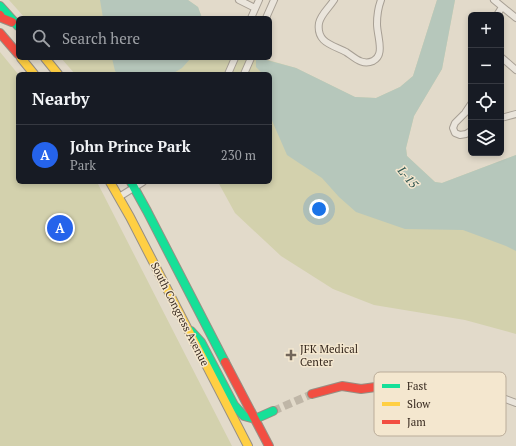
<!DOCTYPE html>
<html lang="en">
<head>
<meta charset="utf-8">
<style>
  :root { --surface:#171b24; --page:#20242c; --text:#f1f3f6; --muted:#9ea1a6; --line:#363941; --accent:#2563eb }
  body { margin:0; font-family:"PT Serif",serif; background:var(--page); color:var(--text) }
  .controls { position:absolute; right:12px; top:12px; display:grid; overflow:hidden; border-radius:6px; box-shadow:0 2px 6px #0003 }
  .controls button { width:36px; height:36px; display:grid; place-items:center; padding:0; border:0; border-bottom:1px solid var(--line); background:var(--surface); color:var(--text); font:20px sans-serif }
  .you { position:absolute; left:319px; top:209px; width:14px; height:14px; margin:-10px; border:3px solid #fff; border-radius:50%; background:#1a73e8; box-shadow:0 0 0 6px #1a73e833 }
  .badge { display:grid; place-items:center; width:26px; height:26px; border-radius:50%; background:var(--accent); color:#fff; font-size:13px; font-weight:700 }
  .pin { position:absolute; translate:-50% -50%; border:2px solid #fff; box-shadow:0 1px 4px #0006 }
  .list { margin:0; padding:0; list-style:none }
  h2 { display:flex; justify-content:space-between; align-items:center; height:52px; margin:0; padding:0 16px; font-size:17px }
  h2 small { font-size:13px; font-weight:400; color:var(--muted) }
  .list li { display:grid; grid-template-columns:26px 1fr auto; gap:12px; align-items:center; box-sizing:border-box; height:60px; padding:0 16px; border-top:1px solid var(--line) }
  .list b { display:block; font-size:15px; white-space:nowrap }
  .list p { margin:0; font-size:13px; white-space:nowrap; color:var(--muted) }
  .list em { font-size:13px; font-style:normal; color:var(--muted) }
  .icon { flex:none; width:22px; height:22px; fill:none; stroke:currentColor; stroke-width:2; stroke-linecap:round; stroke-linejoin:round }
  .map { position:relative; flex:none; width:516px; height:446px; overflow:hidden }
  .search { position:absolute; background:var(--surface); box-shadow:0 2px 6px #0003; left:16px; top:16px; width:256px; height:44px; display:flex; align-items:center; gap:10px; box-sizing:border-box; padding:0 14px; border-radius:6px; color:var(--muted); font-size:15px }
  .panel { position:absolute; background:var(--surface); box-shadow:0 2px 6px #0003; left:16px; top:72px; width:256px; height:112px; border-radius:6px }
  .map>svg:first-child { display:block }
</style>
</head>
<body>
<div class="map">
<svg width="516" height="446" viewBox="0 0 516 446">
  <rect width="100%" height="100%" fill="#e2daca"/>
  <path fill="#d3d1ad" d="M9,0H188L198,7L202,18H25Z
    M437,0H455L442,69L414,116L406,148L407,156L435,182L442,183L516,155V334L465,320L374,305L333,289L281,256L235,213L218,182H270V74H75L61,58H252L256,60L259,58H261L296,68L355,97L376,98L400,87L413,76Z
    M0,52L18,74V182H97L232,446H0Z"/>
  <path fill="#b6c7bb" d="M100,0H188L198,7L202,18H103Z
    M437,0H455L442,69L414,116L406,148L407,156L435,182L442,183L516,155V251L506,246L463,230L405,229L356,212L339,197L322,178L299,163L287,155L270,116V74H263L256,67V60L259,58L296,68L355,97L376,98L400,87L413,76Z
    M112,58H191L182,68L172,74H118L115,71Z"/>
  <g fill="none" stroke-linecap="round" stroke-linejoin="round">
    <path stroke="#bfb6a7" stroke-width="8" stroke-dasharray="8 4" stroke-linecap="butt" d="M273,411L312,394"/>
    <g stroke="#a79f94" stroke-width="8">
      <path id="street" d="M239,0L255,8
        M334,0C329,8 321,14 319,23C316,43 333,45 346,52C354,57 362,66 373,61C376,59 378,58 379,54C382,47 377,33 377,24C377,16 378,8 381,0
        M494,0L516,18
        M497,15L502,7
        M251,18L259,0
        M266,18L274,0
        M501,57L516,70
        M228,74L235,58
        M244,74L251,58
        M471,104L465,113L455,123L453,128L455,133L460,135L466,134L471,131
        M501,118L516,114
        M119,197L143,182
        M495,395L516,403"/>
    </g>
    <g stroke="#978f84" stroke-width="10">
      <path id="fast" d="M0,6L18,26
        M131,182L147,211L225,362
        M191,331L201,342L234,405L244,416L255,419L273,411"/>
    </g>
    <g stroke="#978f84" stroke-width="10">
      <path id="slow" d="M21,58L34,74
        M45,58L58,74
        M110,182L130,217L248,446"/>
    </g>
    <g stroke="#978f84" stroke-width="10">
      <path id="jam" d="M0,15L2,18L12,22
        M0,33L18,54
        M225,362L269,446
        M312,394L342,386L361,389L383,386H421L456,390L477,395"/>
    </g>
    <use href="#street" stroke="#eae5dc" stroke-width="6"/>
    <use href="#fast" stroke="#16e098" stroke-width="8"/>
    <use href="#slow" stroke="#ffcf43" stroke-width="8"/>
    <use href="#jam" stroke="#f24e42" stroke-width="8"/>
  </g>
  <path fill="#72665a" stroke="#f4e7cf" stroke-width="1.5" d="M289 349h4v4h4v4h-4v4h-4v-4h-4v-4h4z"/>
  <g text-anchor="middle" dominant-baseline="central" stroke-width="3" stroke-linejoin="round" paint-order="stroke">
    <g font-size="11" fill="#35271d" stroke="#f4e7cf">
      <text transform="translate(180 314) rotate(63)">South Congress Avenue</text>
    </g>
    <g font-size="11" fill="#35271d" stroke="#f4e7cf" text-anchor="start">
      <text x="300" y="349">JFK Medical<tspan x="300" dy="13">Center</tspan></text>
    </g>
    <g font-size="12" font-style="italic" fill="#2c544f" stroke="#f4e7cf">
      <text transform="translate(408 177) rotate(50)">L-15</text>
    </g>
  </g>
  <rect x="374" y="372" width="132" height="64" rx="6" fill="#f4e7cf" stroke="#bbad9a" stroke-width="1"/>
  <rect x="382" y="384" width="18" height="4" fill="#16e098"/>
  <rect x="382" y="402" width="18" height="4" fill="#ffcf43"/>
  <rect x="382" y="420" width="18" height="4" fill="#f24e42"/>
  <g font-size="11" fill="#35271d">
    <text x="407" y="390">Fast</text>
    <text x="407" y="408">Slow</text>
    <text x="407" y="426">Jam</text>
  </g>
</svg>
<div class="controls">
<button>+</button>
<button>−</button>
<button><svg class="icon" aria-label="locate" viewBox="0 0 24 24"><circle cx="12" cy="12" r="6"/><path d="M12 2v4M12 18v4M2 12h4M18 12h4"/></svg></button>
<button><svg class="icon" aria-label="layers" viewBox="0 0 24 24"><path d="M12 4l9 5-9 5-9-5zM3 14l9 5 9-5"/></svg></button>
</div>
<div class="you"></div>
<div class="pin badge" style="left:60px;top:228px">A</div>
<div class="search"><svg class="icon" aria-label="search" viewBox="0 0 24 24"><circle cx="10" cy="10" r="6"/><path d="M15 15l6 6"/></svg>Search here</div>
<section class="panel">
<h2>Nearby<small></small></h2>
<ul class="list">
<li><span class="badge">A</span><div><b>John Prince Park</b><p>Park</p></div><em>230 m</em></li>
</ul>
</section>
</div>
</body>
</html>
